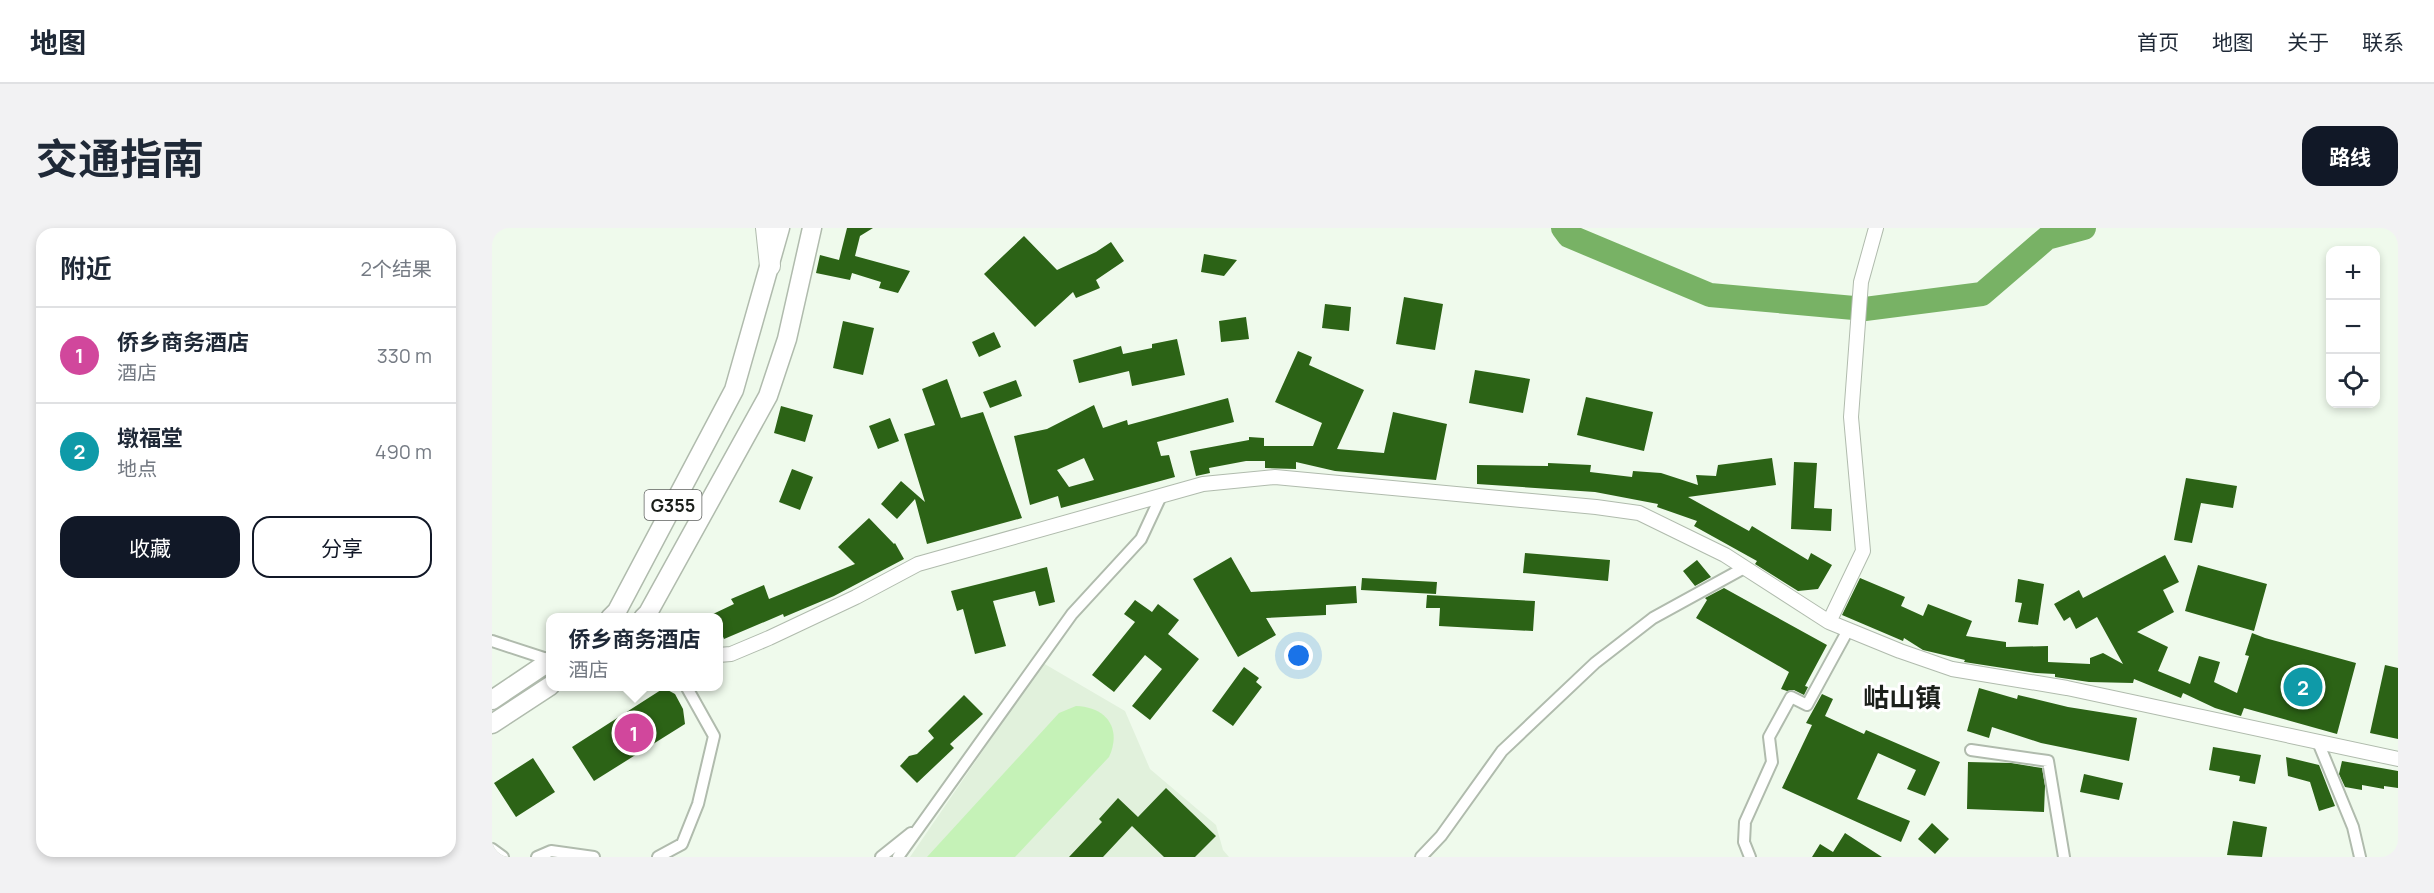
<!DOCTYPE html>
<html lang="zh">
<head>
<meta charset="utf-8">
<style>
  :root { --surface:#fff; --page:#f2f2f3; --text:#1f2937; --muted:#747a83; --line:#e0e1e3; --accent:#111827 }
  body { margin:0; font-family:Manrope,"Noto Sans SC",sans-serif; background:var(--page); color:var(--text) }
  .controls { position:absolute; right:18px; top:18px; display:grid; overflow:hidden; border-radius:12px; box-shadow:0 3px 9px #0003 }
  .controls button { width:54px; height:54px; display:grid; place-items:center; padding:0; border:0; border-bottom:2px solid var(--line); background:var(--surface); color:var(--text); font:30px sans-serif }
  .you { position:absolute; left:807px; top:428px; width:21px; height:21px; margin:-15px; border:4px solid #fff; border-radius:50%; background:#1a73e8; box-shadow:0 0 0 9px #1a73e833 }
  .badge { display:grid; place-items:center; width:39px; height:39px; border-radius:50%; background:var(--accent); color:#fff; font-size:20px; font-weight:700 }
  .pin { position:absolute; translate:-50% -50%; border:3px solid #fff; box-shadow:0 2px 6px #0006 }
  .popup { position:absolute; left:54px; top:385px; width:177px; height:78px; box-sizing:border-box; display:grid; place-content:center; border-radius:12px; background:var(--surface); filter:drop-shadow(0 2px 4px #0005); font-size:20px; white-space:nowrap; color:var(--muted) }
  .popup b { font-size:22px; color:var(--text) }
  .popup::after { content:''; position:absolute; left:50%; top:100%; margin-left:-12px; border:12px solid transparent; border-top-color:var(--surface) }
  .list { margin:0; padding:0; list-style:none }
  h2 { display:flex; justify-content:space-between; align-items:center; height:78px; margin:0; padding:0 24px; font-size:26px }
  h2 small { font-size:20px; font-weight:400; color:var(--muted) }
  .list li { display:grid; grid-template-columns:39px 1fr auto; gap:18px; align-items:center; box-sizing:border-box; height:96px; padding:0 24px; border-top:2px solid var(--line) }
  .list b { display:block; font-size:22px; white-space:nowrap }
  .list p { margin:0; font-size:20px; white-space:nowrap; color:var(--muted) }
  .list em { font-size:20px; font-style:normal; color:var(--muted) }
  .actions { display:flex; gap:12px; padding:18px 24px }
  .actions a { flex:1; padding:14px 0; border:2px solid var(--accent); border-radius:18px; text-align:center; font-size:21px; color:var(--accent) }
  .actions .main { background:var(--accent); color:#fff }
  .icon { flex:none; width:33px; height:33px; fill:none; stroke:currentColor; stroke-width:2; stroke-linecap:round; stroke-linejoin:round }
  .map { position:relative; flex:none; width:1906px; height:629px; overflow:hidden; border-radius:18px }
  header { display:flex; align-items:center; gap:36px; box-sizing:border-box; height:84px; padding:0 30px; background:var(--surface); border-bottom:2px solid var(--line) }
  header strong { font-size:28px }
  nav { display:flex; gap:33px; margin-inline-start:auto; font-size:21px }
  .intro { display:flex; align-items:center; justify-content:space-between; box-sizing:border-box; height:144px; padding:0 36px }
  h1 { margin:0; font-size:42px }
  .button { padding:15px 27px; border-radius:18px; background:var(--accent); color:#fff; font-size:21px; font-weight:700 }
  main { display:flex; gap:36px; padding:0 36px }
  aside { flex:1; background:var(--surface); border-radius:18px; box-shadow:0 3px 9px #0003 }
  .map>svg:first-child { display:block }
</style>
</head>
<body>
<header>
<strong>地图</strong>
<nav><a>首页</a><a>地图</a><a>关于</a><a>联系</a></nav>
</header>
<div class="intro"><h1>交通指南</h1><a class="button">路线</a></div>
<main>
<aside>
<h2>附近<small>2个结果</small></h2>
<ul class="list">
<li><span class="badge" style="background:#d1479c">1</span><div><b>侨乡商务酒店</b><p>酒店</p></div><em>330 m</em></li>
<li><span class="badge" style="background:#0f9aa8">2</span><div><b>墩福堂</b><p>地点</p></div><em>490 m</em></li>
</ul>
<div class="actions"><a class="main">收藏</a><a>分享</a></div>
</aside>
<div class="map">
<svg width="1906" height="629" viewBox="0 0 1906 629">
  <rect width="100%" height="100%" fill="#effaec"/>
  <path fill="#e1f1dc" d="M551,435L633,483L658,541L724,597L731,622L737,629H418Z"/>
  <path fill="#c5f2b7" d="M584,478C615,479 630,501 617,529L523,629H435L567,485Z"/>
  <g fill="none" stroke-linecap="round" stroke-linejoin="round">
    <path stroke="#78b265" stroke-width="24" d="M1071,0L1077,8L1218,67L1373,81L1490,66L1555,10L1592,0"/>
  </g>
  <path fill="#2c6316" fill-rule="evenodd" d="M355,0H381L368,8L363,28L418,43L406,65L387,60L389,54L360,45L358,52L324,45L328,27L347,32Z
    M532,8L565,42L604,24L619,14L632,33L604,52L608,60L584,70L581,64L543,99L492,46Z
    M712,26L745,32L732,48L709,44Z
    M912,69L951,76L943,122L904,116Z
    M833,76L859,79L857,103L830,100Z
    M754,89L757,111L729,114L727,93Z
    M351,93L382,100L371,147L341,140Z
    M502,104L509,119L487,129L480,114Z
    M685,111L693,147L640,158L637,143L587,155L581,132L629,118L631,126L660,120V116Z
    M806,123L820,129L817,137L872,162L845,221L892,225L901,184L955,196L944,252L843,243L804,234V241L773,240V233H754L717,240L718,245L704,248L698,223L757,212V209L772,210V218H821L830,195L783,174Z
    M983,142L1038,151L1031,185L977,175Z
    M455,151L469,190L491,184L530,290L435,316L423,271L405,291L389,276L409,253L433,274L412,206L443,197L430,161Z
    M524,152L530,168L498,180L491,164Z
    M1094,169L1161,184L1152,223L1085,207Z
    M736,170L742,194L665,214L669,228L677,227L683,249L569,280L566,268L538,277L522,208L555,201L602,177L611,200L635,192L636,197ZM592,230L602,252L577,259L565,242Z
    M289,178L321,187L313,214L282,205Z
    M398,190L407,213L386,221L377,198Z
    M1280,230L1284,257L1196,269L1257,303L1260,298L1316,332L1319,325L1340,337L1326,361L1306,363L1263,336L1265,333L1202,298L1205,293L1165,279L1166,276L1103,264L985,256V237L1056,238V235L1099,237L1098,244L1140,249L1141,243L1169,245L1206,257L1204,247L1224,248L1226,237Z
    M1302,234L1325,235L1322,280L1340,281L1339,303L1299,301Z
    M300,241L321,249L308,282L287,274Z
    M1694,250L1745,258L1741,280L1709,275L1700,315L1682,312Z
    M377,290L402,316L403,315L412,331L342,368L292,389L291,386L232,411L226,397V390H223L221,386L242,376L239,371L272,357L277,371L363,336L346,319Z
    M1033,325L1118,332L1116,353L1031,345Z
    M1673,327L1687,354L1671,362L1682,384L1645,404L1676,419L1666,443L1698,456L1707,428L1728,434L1722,454L1745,465L1757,428L1753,427L1760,405L1773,410L1864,435L1845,506L1752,480L1749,488L1723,480L1691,465L1689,470L1642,451L1641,455L1597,454L1563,449V446L1544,445L1472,434L1473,432L1431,422L1412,410L1411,413L1350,387L1368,350L1413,369L1409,378L1431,388L1436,376L1480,393L1474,408L1514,414V419L1556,418V434L1598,436V430L1611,425L1631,436L1605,389L1584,401L1578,389L1572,393L1562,376L1587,362L1591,370Z
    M739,329L759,364L864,358L865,375L834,377V387L774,390L784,407L746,429L701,351Z
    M1205,332L1219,349L1203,358L1191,343Z
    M1706,337L1775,356L1762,403L1693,383Z
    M555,339L563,374L547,378L543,363L501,373L514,418L483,426L471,381L465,383L459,363Z
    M870,350L945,354L944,366L869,362Z
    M1526,351L1552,356L1546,397L1526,394L1530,375L1523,374Z
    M1232,360L1335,417L1313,458L1316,459L1312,467L1302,462L1295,463L1289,461L1297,444L1204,390L1215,372L1213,370Z
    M935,367L1043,373L1041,403L947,398L948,380H934Z
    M643,372L660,384L666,376L687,392L676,406L707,431L658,492L640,478L670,441L653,427L622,464L600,447L643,394L632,386Z
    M1893,437L1906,440V511L1878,505Z
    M752,439L767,450L764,454L770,459L741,498L720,483Z
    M172,460L183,466L191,481L193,496L102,553L80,519Z
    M1487,460L1525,471L1526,467L1576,479L1645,490L1637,533L1549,515L1500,499L1497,510L1475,503Z
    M1330,466L1341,471L1333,488L1372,506L1374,502L1448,534L1433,568L1415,561L1424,542L1386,525L1365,571L1418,593L1409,614L1290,560L1320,497L1314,495Z
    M472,467L491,486L458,516L462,520L425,555L408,538L417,528L425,526L442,510L436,503Z
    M1721,519L1769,527L1763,556L1747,553L1748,548L1717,542Z
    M1794,529L1827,537L1843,578L1827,583L1818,554L1796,548Z
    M41,530L63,564L24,589L2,555Z
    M1850,533L1906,543V560L1892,558V561L1870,557V562L1853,559L1847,546Z
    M1476,534L1519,535L1550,540L1553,558L1552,584L1475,581Z
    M1592,546L1631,555L1627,572L1588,564Z
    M674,560L724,608L703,629H672L640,598L611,629H577L610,594L607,591L626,570L646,589Z
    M1741,593L1775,599L1770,629L1735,627Z
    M1440,595L1457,611L1443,626L1426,611Z
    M1353,605L1390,629H1320L1328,616L1341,624Z"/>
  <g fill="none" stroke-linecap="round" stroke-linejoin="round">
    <g stroke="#b0bbad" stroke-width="14">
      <path id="minor" d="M0,413L58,432
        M1826,514L1861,599L1868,629
        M1479,522L1556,533L1572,629
        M0,621L11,629
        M45,629L59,623L102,629
        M166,629L190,616L206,576L222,508L194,458
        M389,629L419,605
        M406,629L580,386L649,311L669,268
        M929,629L949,608L1010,523L1103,435L1161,390L1252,340
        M1258,629L1252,614L1253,594L1280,534L1277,509L1299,469L1315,477L1356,402"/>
    </g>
    <g stroke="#b0bbad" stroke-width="16">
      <path id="tertiary" d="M1337,394L1371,323L1359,189L1369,54L1384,0
        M226,427L239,426L277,410L364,369L426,336L711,256L783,249L1104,279L1147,285L1233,327L1337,394L1408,423L1460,441L1575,460L1906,531"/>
    </g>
    <g stroke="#b0bbad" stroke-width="21">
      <path id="trunk" d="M118,390L125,383L242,162L288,0
        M151,390L156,385L276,168L295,111L320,0
        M0,472L58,433
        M0,496L58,458"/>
    </g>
    <g stroke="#b0bbad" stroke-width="22">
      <path id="motorway" d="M274,0L278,38"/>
    </g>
    <use href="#minor" stroke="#fff" stroke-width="10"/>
    <use href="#tertiary" stroke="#fff" stroke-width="14"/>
    <use href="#trunk" stroke="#fff" stroke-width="18"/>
    <use href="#motorway" stroke="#fff" stroke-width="20"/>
  </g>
  <g text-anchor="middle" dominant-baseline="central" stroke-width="6" stroke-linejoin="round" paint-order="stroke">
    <rect fill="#fff" stroke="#5f625f" stroke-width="1.5" x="152.5" y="262" width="57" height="30" rx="4.5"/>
    <g font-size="18" font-weight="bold" fill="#1b1f1a">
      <text x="181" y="277">G355</text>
    </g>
    <g font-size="26" font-weight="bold" fill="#1b1f1a" stroke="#fff">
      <text x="1410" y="469">岵山镇</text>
    </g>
  </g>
</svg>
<div class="controls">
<button>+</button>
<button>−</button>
<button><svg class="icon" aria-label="locate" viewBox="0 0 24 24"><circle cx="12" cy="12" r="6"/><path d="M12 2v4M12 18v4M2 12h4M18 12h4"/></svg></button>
</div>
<div class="you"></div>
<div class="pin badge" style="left:142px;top:505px;background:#d1479c">1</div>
<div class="popup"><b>侨乡商务酒店</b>酒店</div>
<div class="pin badge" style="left:1811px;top:459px;background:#0f9aa8">2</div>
</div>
</main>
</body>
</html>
